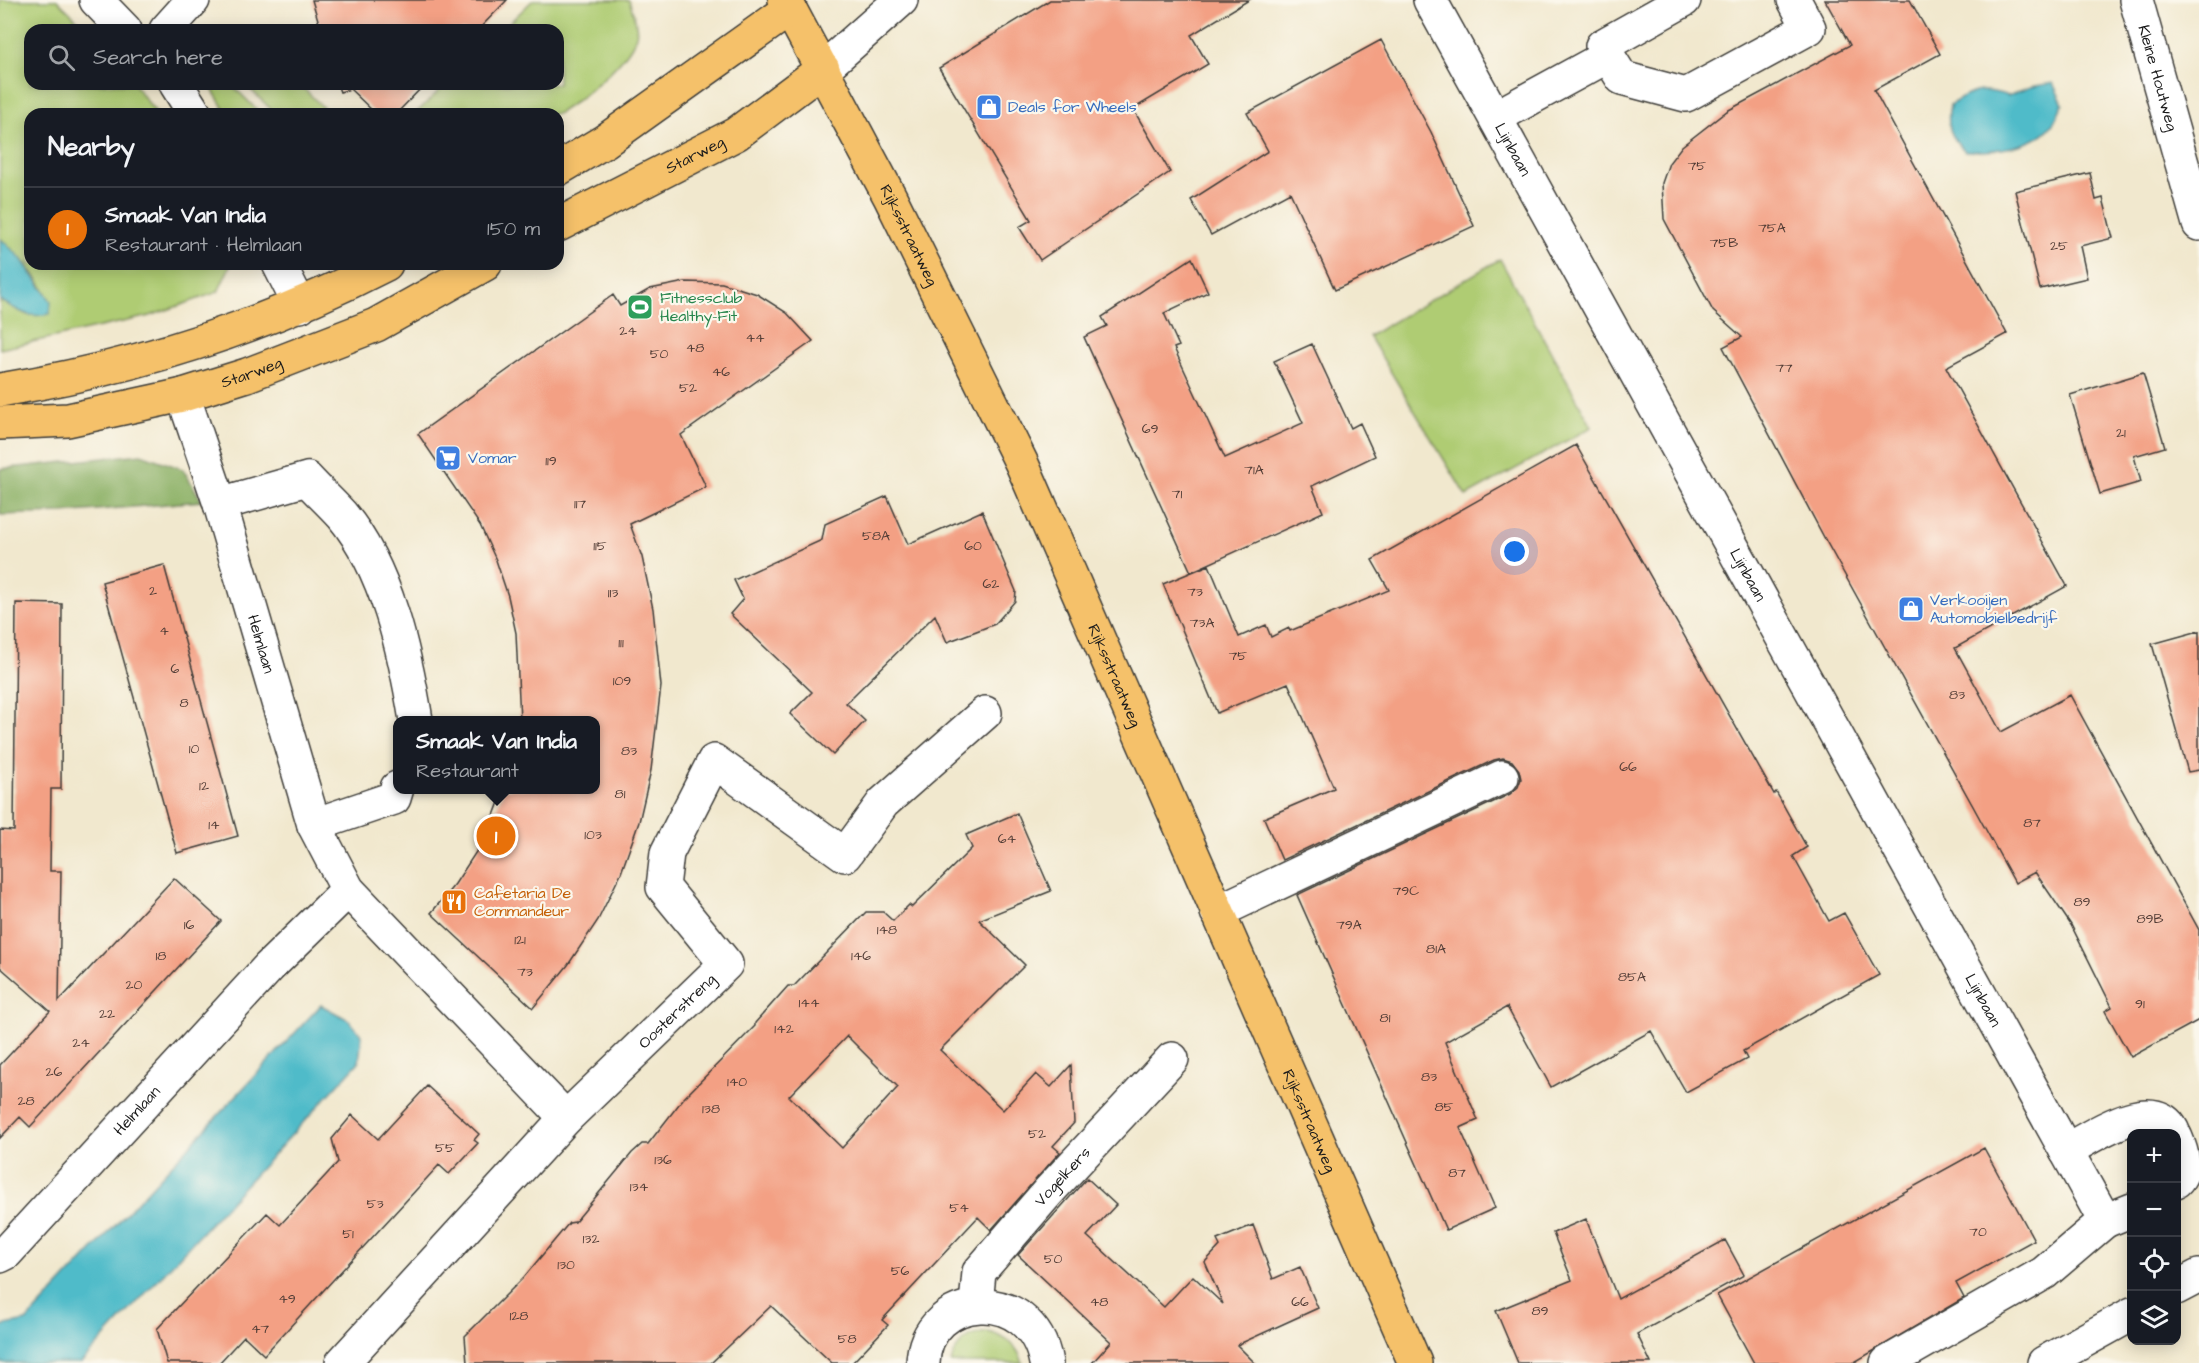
<!DOCTYPE html>
<html lang="en">
<head>
<meta charset="utf-8">
<style>
  :root { --surface:#171b24; --page:#242831; --text:#f1f3f6; --muted:#9ea1a6; --line:#363941; --accent:#d1495b }
  body { margin:0; font-family:"Architects Daughter",sans-serif; background:var(--page); color:var(--text) }
  .controls { position:absolute; right:18px; bottom:18px; display:grid; overflow:hidden; border-radius:12px; box-shadow:0 3px 15px #0003 }
  .controls button { width:54px; height:54px; display:grid; place-items:center; padding:0; border:0; border-bottom:2px solid var(--line); background:var(--surface); color:var(--text); font:30px sans-serif }
  .you { position:absolute; left:1515px; top:552px; width:21px; height:21px; margin:-15px; border:4px solid #fff; border-radius:50%; background:#1a73e8; box-shadow:0 0 0 9px #1a73e833 }
  .badge { display:grid; place-items:center; width:39px; height:39px; border-radius:50%; background:var(--accent); color:#fff; font-size:20px; font-weight:700 }
  .pin { position:absolute; translate:-50% -50%; border:3px solid #fff; box-shadow:0 2px 6px #0006 }
  .popup { position:absolute; left:393px; top:716px; width:207px; height:78px; box-sizing:border-box; display:grid; place-content:center; border-radius:12px; background:var(--surface); filter:drop-shadow(0 2px 4px #0005); font-size:20px; white-space:nowrap; color:var(--muted) }
  .popup b { font-size:22px; color:var(--text) }
  .popup::after { content:''; position:absolute; left:50%; top:100%; margin-left:-12px; border:12px solid transparent; border-top-color:var(--surface) }
  .list { margin:0; padding:0; list-style:none }
  h2 { display:flex; justify-content:space-between; align-items:center; height:78px; margin:0; padding:0 24px; font-size:26px }
  h2 small { font-size:20px; font-weight:400; color:var(--muted) }
  .list li { display:grid; grid-template-columns:39px 1fr auto; gap:18px; align-items:center; box-sizing:border-box; height:84px; padding:0 24px; border-top:2px solid var(--line) }
  .list b { display:block; font-size:22px; white-space:nowrap }
  .list p { margin:0; font-size:20px; white-space:nowrap; color:var(--muted) }
  .list em { font-size:20px; font-style:normal; color:var(--muted) }
  .icon { flex:none; width:33px; height:33px; fill:none; stroke:currentColor; stroke-width:2; stroke-linecap:round; stroke-linejoin:round }
  .map { position:relative; flex:none; width:2199px; height:1363px; overflow:hidden }
  .search { position:absolute; background:var(--surface); box-shadow:0 3px 15px #0003; left:24px; top:24px; width:540px; height:66px; display:flex; align-items:center; gap:15px; box-sizing:border-box; padding:0 21px; border-radius:18px; color:var(--muted); font-size:22px }
  .panel { position:absolute; background:var(--surface); box-shadow:0 3px 15px #0003; left:24px; top:108px; width:540px; height:162px; border-radius:18px }
  .map>svg:first-child { display:block }
</style>
</head>
<body>
<div class="map">
<svg width="2199" height="1363" viewBox="0 0 2199 1363">
  <rect width="100%" height="100%" fill="#fbf7ec"/>
  <filter id="ink" filterUnits="userSpaceOnUse"><feTurbulence type="fractalNoise" baseFrequency=".0167" numOctaves="2"/><feDisplacementMap in="SourceGraphic" scale="12" xChannelSelector="R" yChannelSelector="G"/><feConvolveMatrix kernelMatrix="1 2 1 2 8 2 1 2 1" color-interpolation-filters="sRGB"/></filter>
  <filter id="wash" filterUnits="userSpaceOnUse"><feTurbulence type="fractalNoise" baseFrequency=".008" numOctaves="4" result="noise"/><feDisplacementMap in="SourceGraphic" scale="24" xChannelSelector="R" yChannelSelector="G"/><feGaussianBlur stdDeviation="1.35" result="paint"/><feColorMatrix in="noise" values="0 0 0 0 0 0 0 0 0 0 0 0 0 0 0 0 0 1.4 0 .05"/><feComposite in="paint" operator="in"/></filter>
  <g filter="url(#wash)">
    <rect width="100%" height="100%" fill="#f1e8ce"/>
    <path fill="#afcc73" stroke="#667448" stroke-width="1.5" d="M0,0H57L88,30H30V84H134L157,114H30V264H231L218,292L150,316L0,349V300L27,315L50,314C51,286 20,257 0,238Z
      M533,0H629C632,10 639,27 636,36C630,60 579,101 557,114H415L446,84H558V30H502Z
      M209,84H231L261,114H227Z
      M245,84H299L330,114H276Z
      M1500,259L1592,427L1466,496L1369,336Z
      M988,1332C1007,1337 1017,1345 1023,1363H951C955,1343 970,1334 988,1332Z"/>
    <path fill="#8bb065" stroke="#546640" stroke-width="1.5" d="M141,454L183,469L202,501L62,513L0,515V469Z"/>
    <path fill="#4fbbc9" stroke="#366c72" stroke-width="1.5" d="M2053,83L2063,104C2059,110 2057,119 2052,125C2035,148 1991,152 1965,151C1950,137 1946,125 1950,105C1973,90 1982,87 2008,96L2030,87Z
      M0,238L20,257L51,301L50,314C28,319 19,311 0,300Z
      M321,1005L349,1020L362,1036L359,1062L81,1363H0V1326L26,1321Z"/>
    <g id="blocks">
      <path fill="#f3a084" fill-rule="evenodd" d="M312,0H507L478,30H321Z
        M1050,0H1249L1191,35L1208,64L1133,109L1170,172L1040,260L1019,227L1031,220L939,68Z
        M1825,0H1910L1940,54L1874,90L2007,334L1946,367L2067,586L1955,648L2001,732L2070,695L2199,930V1020L2131,1057L2105,1011L2112,1007L2071,925L2035,872L2015,883L1974,808L1826,541L1723,347L1742,337L1713,311L1664,219L1662,183L1669,163L1682,146L1727,111L1850,45Z
        M1381,40L1431,132L1474,226L1335,290L1290,192L1211,235L1191,200L1268,151L1247,113Z
        M337,84H425L396,114H376L350,89L340,92Z
        M2090,173L2096,200L2103,198L2113,238L2080,246L2087,278L2040,289L2015,191Z
        M1192,258L1208,292L1164,313L1179,346L1174,348L1225,458L1303,423L1274,361L1312,344L1351,428L1360,423L1375,456L1312,486L1323,512L1191,572L1084,337L1107,326L1102,317Z
        M685,282L722,283L757,294L787,313L813,341L681,435L706,487L630,524L642,557L653,609L661,686L651,770L639,822L621,873L598,920L568,965L533,1008L431,913L455,884L476,852L493,818L504,789H595V720H520L516,633L508,596L496,560L480,525L418,434L613,295L620,306L650,289Z
        M2143,373L2165,447L2134,456L2141,482L2100,494L2070,395Z
        M1576,445L1774,794L1776,792L1804,842L1807,847L1793,856L1829,921L1844,913L1879,975L1743,1051L1747,1059L1686,1092L1651,1031L1551,1087L1507,1007L1445,1042L1478,1120L1460,1128L1495,1208L1446,1230L1297,895L1510,794L1518,787L1521,779L1519,770L1512,761L1503,758L1494,760L1282,860L1264,818L1334,788L1288,683L1217,713L1163,584L1209,565L1239,637L1266,625L1271,637L1289,628L1290,631L1389,590L1372,560Z
        M887,496L908,544L982,511L1016,591L1015,601L995,624L947,642L935,615L846,703L865,721L833,755L790,714L812,692L730,614L743,599L734,580L822,540L825,524Z
        M164,565L238,836L177,853L102,582Z
        M16,603L62,604L61,789H51L50,871H61L59,1001L174,878L221,921L30,1127L20,1117L0,1138V1065L50,1011L0,967V830L14,831Z
        M2199,631V770L2188,772L2152,644Z
        M1017,813L1051,891L979,920L1025,965L940,1050L1003,1110L1036,1074L1051,1087L1071,1065L1074,1123L1053,1146L1060,1152L991,1230L978,1217L882,1320L888,1325L852,1363H832L771,1306L711,1363H467L465,1336L524,1277L569,1223L575,1222L632,1153L642,1144H648L683,1099L755,1026V1023L788,986H794L866,912H883L893,921L909,905L912,907L972,848L966,835ZM847,1036L898,1087L842,1148L789,1096Z
        M427,1086L479,1134L474,1140L478,1143L449,1174L439,1165L264,1355L244,1336L219,1363H167L157,1329L267,1213L280,1225L338,1162L332,1139L352,1115L378,1139Z
        M1984,1148L2034,1240L1956,1283L1964,1298L1853,1363H1754L1717,1295Z
        M1087,1178L1116,1205L1087,1236L1164,1307L1193,1276L1223,1304L1205,1262L1220,1246L1217,1240L1253,1225L1273,1279L1300,1267L1318,1308L1237,1345L1255,1363H1092L1111,1342L1018,1255Z
        M1586,1219L1618,1299L1725,1240L1744,1275L1637,1334L1651,1363H1518L1496,1311L1572,1280L1553,1233Z"/>
    </g>
  </g>
  <g filter="url(#ink)">
    <use href="#blocks" fill-opacity="0" stroke="#3c3b37" stroke-width="1.5"/>
    <g fill="none" stroke-linecap="round" stroke-linejoin="round">
      <g stroke="#3c3b37" stroke-width="36">
        <g id="minor">
          <path d="M96,0L125,30"/>
          <path id="s1" d="M1430,0L2105,1221L2132,1210"/>
          <path d="M1684,0L1602,46L1622,78L1686,95L1809,28L1794,0"/>
          <path id="s2" d="M2136,0L2199,224"/>
          <path d="M166,30L193,0"/>
          <path d="M823,69L901,0"/>
          <path d="M176,84L195,114"/>
          <path d="M1496,117L1606,57"/>
          <path d="M279,264L300,306"/>
          <path id="s3" d="M183,395L220,504L314,825L348,890L566,1118"/>
          <path d="M220,504L307,479C318,491 331,503 342,515C387,569 405,653 416,720"/>
          <path d="M314,825L394,798L397,788"/>
          <path d="M1217,912L1502,777"/>
          <path d="M2176,1138C2182,1152 2188,1170 2176,1181"/>
          <path d="M2066,1151C2090,1137 2157,1091 2174,1134"/>
          <path id="s4" d="M0,1256L6,1253L269,967L348,890"/>
          <path d="M2176,1288L2199,1276"/>
          <path id="s5" d="M976,1305L979,1272L1048,1192L1172,1059"/>
          <path id="s6" d="M342,1363L566,1118L726,964L663,887L667,853L714,761L845,855L883,803L985,713"/>
          <path d="M923,1363C925,1292 1032,1282 1046,1363"/>
          <path d="M1887,1363L2044,1273L2105,1221"/>
          <path d="M2044,1363L2132,1314"/>
        </g>
      </g>
      <g stroke="#3c3b37" stroke-width="36">
        <g id="major">
          <path id="s7" d="M785,0L890,197L1022,464L1415,1363"/>
          <path d="M558,169L605,141L790,9"/>
          <path id="s8" d="M558,225L736,134L823,69"/>
          <path d="M0,390C134,368 266,326 386,264"/>
          <path id="s9" d="M0,423L68,420L183,395L247,375L376,325L485,264"/>
        </g>
      </g>
      <use href="#minor" stroke="#fff" stroke-width="33"/>
      <use href="#major" stroke="#f5c16b" stroke-width="33"/>
    </g>
  </g>
  <defs>
    <g id="shop-square" transform="scale(1.35)"><rect x="-9" y="-9" width="18" height="18" rx="4" fill="#3f7fe0" stroke="#fbf7ec"/><path d="M-5-2.5h2.3a2.7 3.5 0 0 1 5.4 0H5L5.5 6h-11ZM-1.5-2.5h3a1.5 2.3 0 0 0-3 0Z" fill="#fff"/></g>
    <g id="stadium-square" transform="scale(1.35)"><rect x="-9" y="-9" width="18" height="18" rx="4" fill="#2e9e5b" stroke="#fbf7ec"/><path d="M0-5a6.5 5 0 1 0 0 10a6.5 5 0 1 0 0-10ZM-3.5-1.8h7v3.6h-7Z" fill="#fff"/></g>
    <g id="supermarket-square" transform="scale(1.35)"><rect x="-9" y="-9" width="18" height="18" rx="4" fill="#3f7fe0" stroke="#fbf7ec"/><path d="M-6-5.5h2.5l.6 2H6L4.5 2H-2.5L-4.4-4H-6ZM-1.5 3.2a1.3 1.3 0 1 0 .1 0ZM3 3.2a1.3 1.3 0 1 0 .1 0Z" fill="#fff"/></g>
    <g id="restaurant-square" transform="scale(1.35)"><rect x="-9" y="-9" width="18" height="18" rx="4" fill="#e8710a" stroke="#fbf7ec"/><path d="M-5-6h1v4h1v-4h1v4h1v-4h1v5L-1.5 .5V6h-2V.5L-5-1ZM5-6V6H3V1.5H1.5Q1.5-4 5-6Z" fill="#fff"/></g>
  </defs>
  <g fill-rule="evenodd">
    <use href="#shop-square" x="989" y="107"/>
    <use href="#stadium-square" x="640" y="307"/>
    <use href="#supermarket-square" x="448" y="458"/>
    <use href="#shop-square" x="1911" y="609"/>
    <use href="#restaurant-square" x="454" y="902"/>
  </g>
  <g text-anchor="middle" dominant-baseline="central" stroke-width="4.5" stroke-linejoin="round" paint-order="stroke">
    <g font-size="14" fill="#523d36">
      <text x="1697" y="166">75</text>
      <text x="1772" y="228">75A</text>
      <text x="1724" y="243">75B</text>
      <text x="2059" y="246">25</text>
      <text x="628" y="331">24</text>
      <text x="755" y="338">44</text>
      <text x="695" y="348">48</text>
      <text x="659" y="354">50</text>
      <text x="1784" y="368">77</text>
      <text x="721" y="372">46</text>
      <text x="688" y="388">52</text>
      <text x="1150" y="429">69</text>
      <text x="2121" y="433">21</text>
      <text x="551" y="461">119</text>
      <text x="1254" y="470">71A</text>
      <text x="1177" y="494">71</text>
      <text x="580" y="504">117</text>
      <text x="876" y="536">58A</text>
      <text x="600" y="546">115</text>
      <text x="973" y="546">60</text>
      <text x="991" y="584">62</text>
      <text x="153" y="591">2</text>
      <text x="1195" y="592">73</text>
      <text x="613" y="593">113</text>
      <text x="1202" y="623">73A</text>
      <text x="164" y="631">4</text>
      <text x="621" y="643">111</text>
      <text x="1238" y="656">75</text>
      <text x="175" y="669">6</text>
      <text x="622" y="681">109</text>
      <text x="1957" y="695">83</text>
      <text x="184" y="703">8</text>
      <text x="194" y="749">10</text>
      <text x="629" y="751">83</text>
      <text x="1628" y="767">66</text>
      <text x="204" y="786">12</text>
      <text x="620" y="794">81</text>
      <text x="2032" y="823">87</text>
      <text x="214" y="825">14</text>
      <text x="593" y="835">103</text>
      <text x="1007" y="839">64</text>
      <text x="1406" y="891">79C</text>
      <text x="2082" y="902">89</text>
      <text x="2150" y="919">89B</text>
      <text x="189" y="925">16</text>
      <text x="1349" y="925">79A</text>
      <text x="887" y="930">148</text>
      <text x="520" y="940">121</text>
      <text x="1436" y="949">81A</text>
      <text x="161" y="956">18</text>
      <text x="861" y="956">146</text>
      <text x="525" y="972">73</text>
      <text x="1632" y="977">85A</text>
      <text x="134" y="985">20</text>
      <text x="809" y="1003">144</text>
      <text x="2140" y="1004">91</text>
      <text x="107" y="1014">22</text>
      <text x="1385" y="1018">81</text>
      <text x="784" y="1029">142</text>
      <text x="81" y="1043">24</text>
      <text x="54" y="1072">26</text>
      <text x="1429" y="1077">83</text>
      <text x="737" y="1082">140</text>
      <text x="26" y="1101">28</text>
      <text x="1444" y="1107">85</text>
      <text x="711" y="1109">138</text>
      <text x="1037" y="1134">52</text>
      <text x="445" y="1148">55</text>
      <text x="663" y="1160">136</text>
      <text x="1457" y="1173">87</text>
      <text x="639" y="1187">134</text>
      <text x="375" y="1204">53</text>
      <text x="959" y="1208">54</text>
      <text x="1978" y="1232">70</text>
      <text x="348" y="1234">51</text>
      <text x="591" y="1239">132</text>
      <text x="1053" y="1259">50</text>
      <text x="566" y="1265">130</text>
      <text x="900" y="1271">56</text>
      <text x="287" y="1299">49</text>
      <text x="1099" y="1302">48</text>
      <text x="1300" y="1302">66</text>
      <text x="1540" y="1311">89</text>
      <text x="519" y="1316">128</text>
      <text x="260" y="1329">47</text>
      <text x="847" y="1339">58</text>
    </g>
    <g font-size="16" fill="#1c1c1c" stroke="#fbf7ec">
      <text stroke="none"><textPath href="#s2" startOffset="81">Kleine Houtweg</textPath></text>
      <text stroke="none"><textPath href="#s1" startOffset="171">Lijnbaan</textPath></text>
      <text stroke="none"><textPath href="#s8" startOffset="154">Starweg</textPath></text>
      <text stroke="none"><textPath href="#s7" startOffset="266">Rijksstraatweg</textPath></text>
      <text stroke="none"><textPath href="#s9" startOffset="258">Starweg</textPath></text>
      <text stroke="none"><textPath href="#s1" startOffset="657">Lijnbaan</textPath></text>
      <text stroke="none"><textPath href="#s3" startOffset="261">Helmlaan</textPath></text>
      <text stroke="none"><textPath href="#s7" startOffset="752">Rijksstraatweg</textPath></text>
      <text stroke="none"><textPath href="#s1" startOffset="1143">Lijnbaan</textPath></text>
      <text stroke="none"><textPath href="#s6" startOffset="486">Oosterstreng</textPath></text>
      <text stroke="none"><textPath href="#s4" startOffset="200">Helmlaan</textPath></text>
      <text stroke="none"><textPath href="#s7" startOffset="1238">Rijksstraatweg</textPath></text>
      <text stroke="none"><textPath href="#s5" startOffset="160">Vogelkers</textPath></text>
    </g>
    <g font-size="16" fill="#366cbe" stroke="#fbf7ec" text-anchor="start">
      <text x="1008" y="107">Deals for Wheels</text>
      <text x="468" y="458">Vomar</text>
      <text x="1930" y="600">Verkooijen<tspan x="1930" dy="18">Automobielbedrijf</tspan></text>
    </g>
    <g font-size="16" fill="#27864d" stroke="#fbf7ec" text-anchor="start">
      <text x="660" y="298">Fitnessclub<tspan x="660" dy="18">Healthy-Fit</tspan></text>
    </g>
    <g font-size="16" fill="#c56008" stroke="#fbf7ec" text-anchor="start">
      <text x="474" y="893">Cafetaria De<tspan x="474" dy="18">Commandeur</tspan></text>
    </g>
  </g>
</svg>
<div class="controls">
<button>+</button>
<button>−</button>
<button><svg class="icon" aria-label="locate" viewBox="0 0 24 24"><circle cx="12" cy="12" r="6"/><path d="M12 2v4M12 18v4M2 12h4M18 12h4"/></svg></button>
<button><svg class="icon" aria-label="layers" viewBox="0 0 24 24"><path d="M12 4l9 5-9 5-9-5zM3 14l9 5 9-5"/></svg></button>
</div>
<div class="you"></div>
<div class="pin badge" style="left:496px;top:836px;background:#e8710a">1</div>
<div class="popup"><b>Smaak Van India</b>Restaurant</div>
<div class="search"><svg class="icon" aria-label="search" viewBox="0 0 24 24"><circle cx="10" cy="10" r="6"/><path d="M15 15l6 6"/></svg>Search here</div>
<section class="panel">
<h2>Nearby<small></small></h2>
<ul class="list">
<li><span class="badge" style="background:#e8710a">1</span><div><b>Smaak Van India</b><p>Restaurant · Helmlaan</p></div><em>150 m</em></li>
</ul>
</section>
</div>
</body>
</html>
